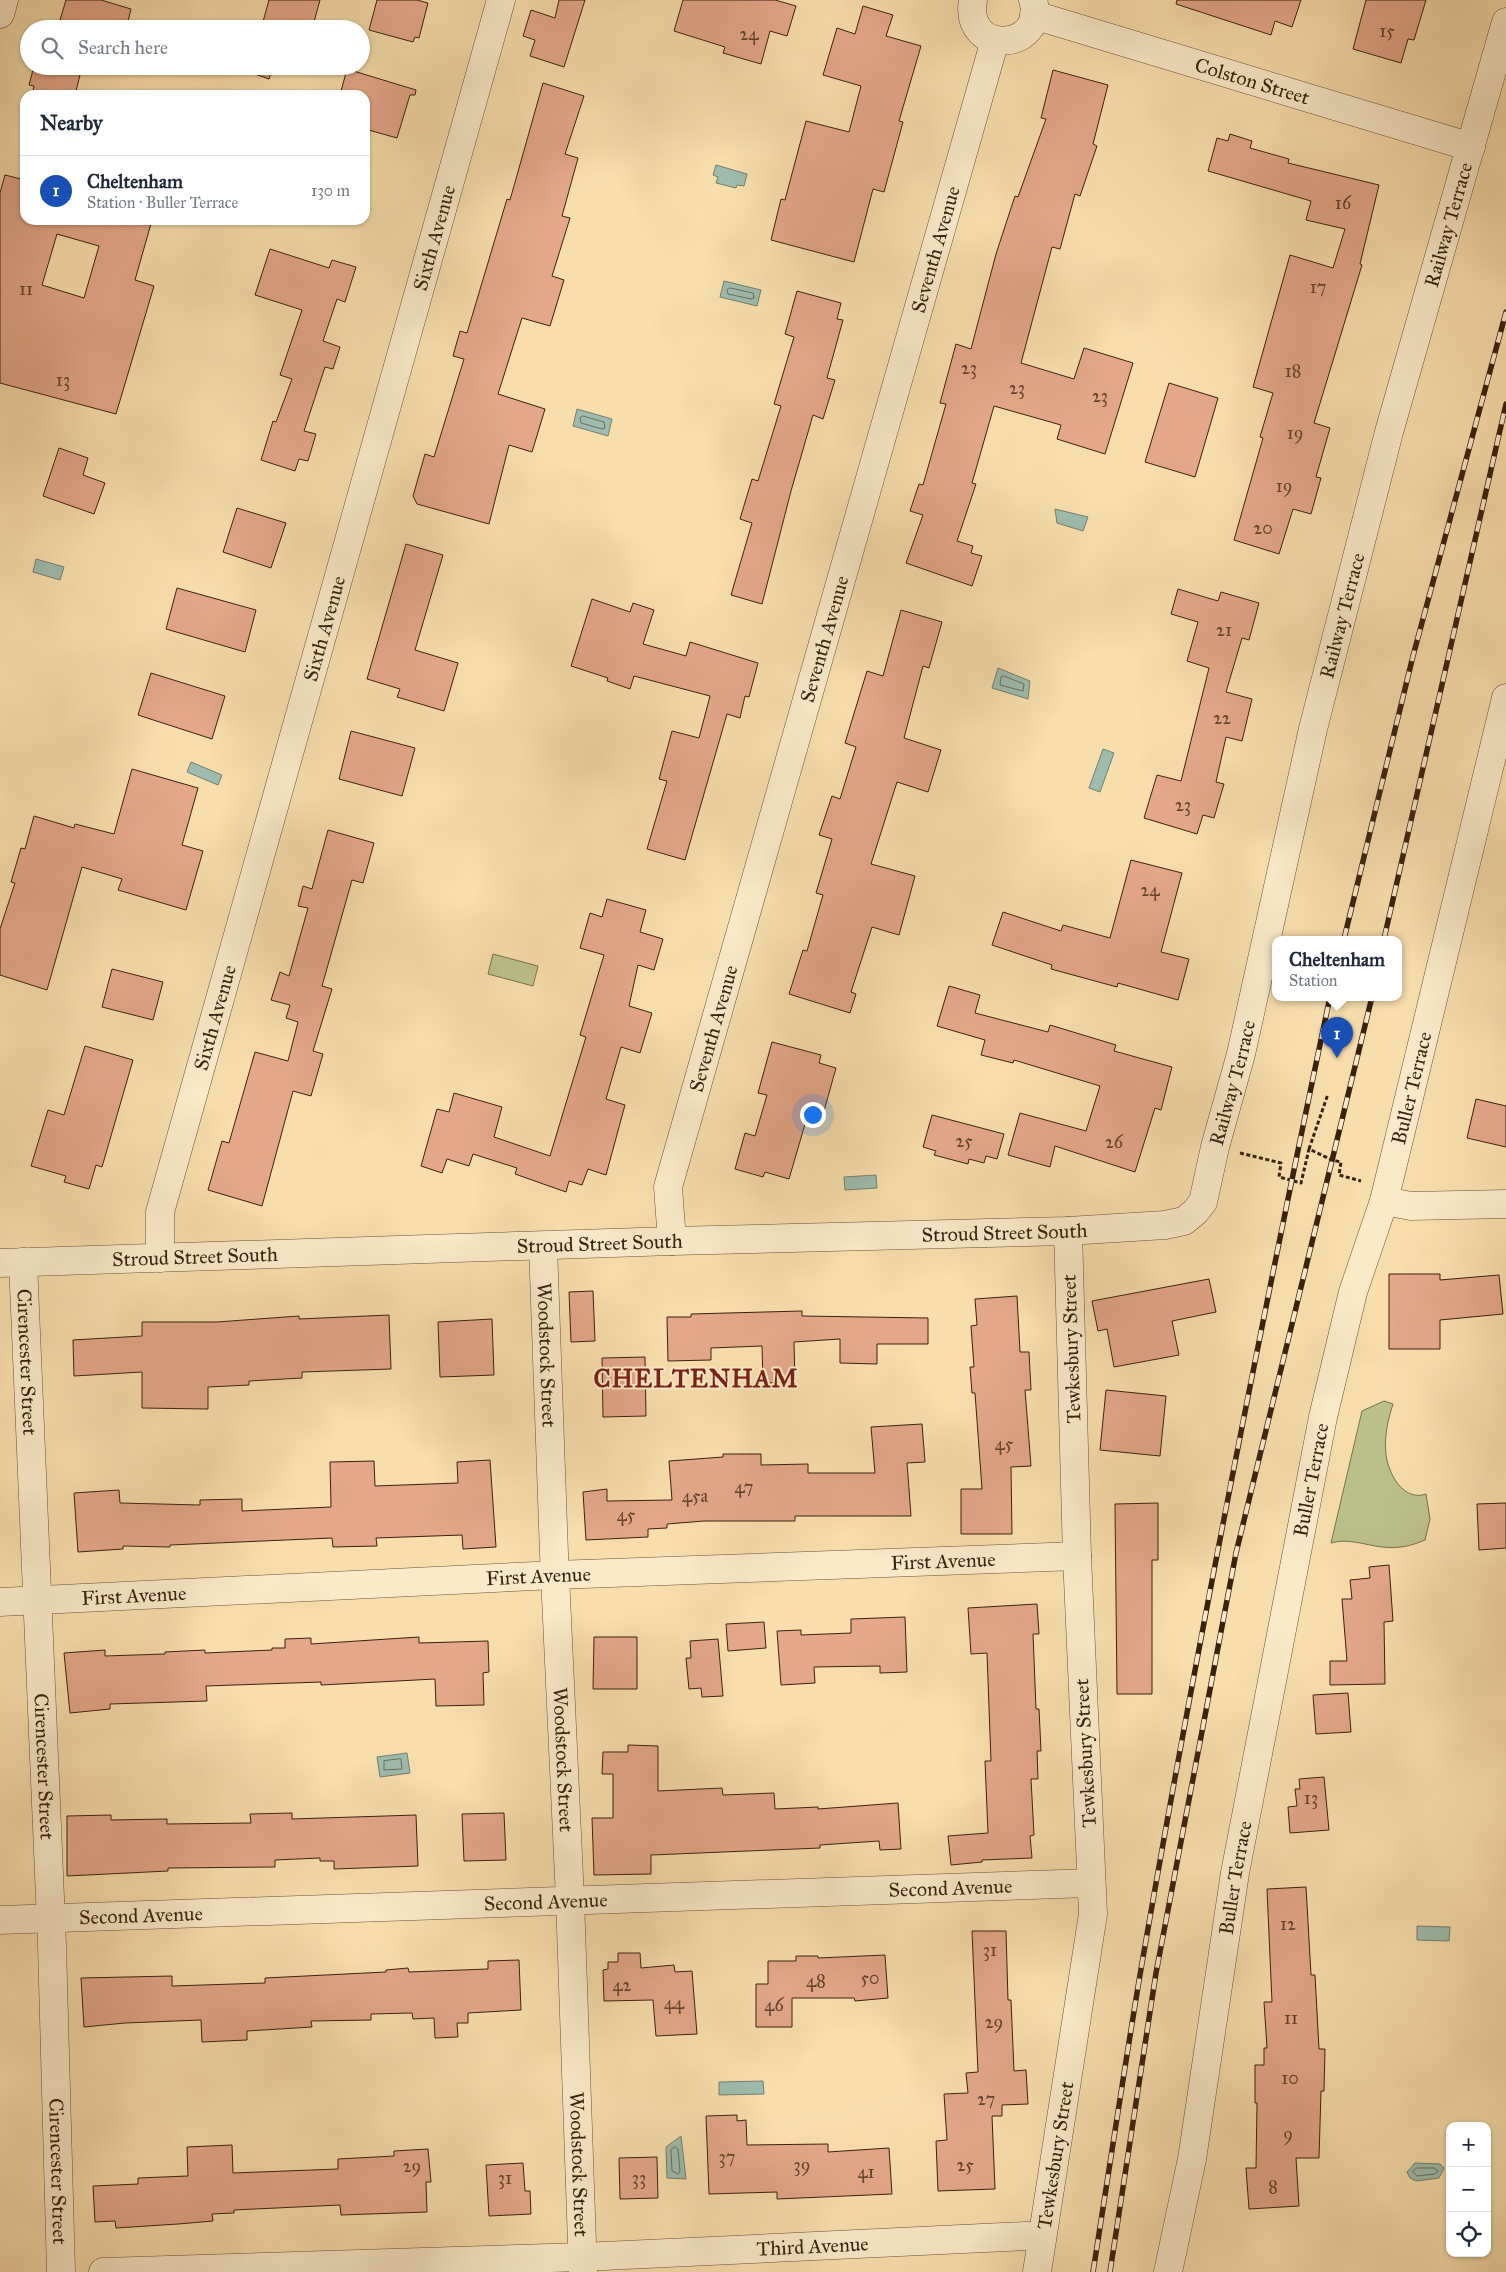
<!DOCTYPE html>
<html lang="en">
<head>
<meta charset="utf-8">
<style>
  :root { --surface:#fff; --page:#f6f6f7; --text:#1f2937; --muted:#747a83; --line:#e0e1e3; --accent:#8f2418 }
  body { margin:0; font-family:"IM FELL Great Primer",serif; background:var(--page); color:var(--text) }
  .controls { position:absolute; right:15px; bottom:15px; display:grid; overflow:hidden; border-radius:10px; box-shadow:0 1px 4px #0004 }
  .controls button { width:45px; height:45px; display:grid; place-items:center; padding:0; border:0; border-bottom:1px solid var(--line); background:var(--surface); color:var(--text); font:25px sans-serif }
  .you { position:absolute; left:812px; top:1114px; width:18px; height:18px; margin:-12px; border:4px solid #fff; border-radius:50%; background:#1a73e8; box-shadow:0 0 0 8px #1a73e833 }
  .badge { display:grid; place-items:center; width:32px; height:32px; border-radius:50%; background:var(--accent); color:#fff; font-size:16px; font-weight:700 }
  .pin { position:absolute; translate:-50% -41px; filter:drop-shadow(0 1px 2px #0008) }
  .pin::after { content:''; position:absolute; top:26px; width:18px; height:15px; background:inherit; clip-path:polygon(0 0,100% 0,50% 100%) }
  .popup { position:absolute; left:1272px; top:936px; width:130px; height:65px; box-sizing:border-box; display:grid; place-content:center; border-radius:10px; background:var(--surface); filter:drop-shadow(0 1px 4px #0005); font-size:16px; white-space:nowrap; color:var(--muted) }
  .popup b { font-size:19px; color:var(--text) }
  .popup::after { content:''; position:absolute; left:50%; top:100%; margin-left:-10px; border:10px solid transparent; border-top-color:var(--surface) }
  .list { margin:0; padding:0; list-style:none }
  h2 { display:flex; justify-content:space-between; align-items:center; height:65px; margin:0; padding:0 20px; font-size:21px }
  h2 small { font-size:16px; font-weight:400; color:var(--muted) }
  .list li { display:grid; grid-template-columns:32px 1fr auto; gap:15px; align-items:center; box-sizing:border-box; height:70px; padding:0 20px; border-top:1px solid var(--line) }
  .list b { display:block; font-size:19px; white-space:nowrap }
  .list p { margin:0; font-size:16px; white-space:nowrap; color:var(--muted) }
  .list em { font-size:16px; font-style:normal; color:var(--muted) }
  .icon { flex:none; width:28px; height:28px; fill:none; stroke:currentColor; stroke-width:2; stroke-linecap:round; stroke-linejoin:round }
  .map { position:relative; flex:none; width:1506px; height:2272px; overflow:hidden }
  .search { position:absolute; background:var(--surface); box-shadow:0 1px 4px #0004; left:20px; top:20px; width:350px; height:55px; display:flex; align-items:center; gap:12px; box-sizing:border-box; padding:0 18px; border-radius:28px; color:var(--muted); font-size:19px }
  .panel { position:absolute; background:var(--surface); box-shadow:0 1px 4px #0004; left:20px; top:90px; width:350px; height:135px; border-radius:15px }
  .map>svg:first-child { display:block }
</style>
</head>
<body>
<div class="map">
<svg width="1506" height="2272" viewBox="0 0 1506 2272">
  <rect width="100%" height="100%" fill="#f8dead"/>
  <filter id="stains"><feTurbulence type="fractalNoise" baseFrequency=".004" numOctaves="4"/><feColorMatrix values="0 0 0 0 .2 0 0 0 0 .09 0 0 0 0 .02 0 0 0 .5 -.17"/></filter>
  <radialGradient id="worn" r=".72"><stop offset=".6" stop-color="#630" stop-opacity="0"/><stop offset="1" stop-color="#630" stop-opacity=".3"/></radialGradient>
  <path fill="#bcc18b" stroke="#7a714e" d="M493,954L538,966L533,986L488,974Z
    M1384,1401L1393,1404C1388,1420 1384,1436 1386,1454C1388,1474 1404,1502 1426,1494L1430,1519L1425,1540C1411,1546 1398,1549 1382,1547C1365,1545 1348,1538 1331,1543L1362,1411Z"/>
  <path fill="#9dbcad" stroke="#757e6f" d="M716,165L747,174L744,186L737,185L736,188L716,183L718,177L713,175Z
    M724,281L761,290L757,306L720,297Z
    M577,409L612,419L608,436L573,426Z
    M1055,509L1088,517L1083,531L1057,523Z
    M36,559L64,567L60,580L33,572Z
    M998,668L1030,681L1028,699L992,688Z
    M1103,749L1114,753L1100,792L1089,788Z
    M191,762L222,775L218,785L187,772Z
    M876,1175L877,1188L845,1190L844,1177Z
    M407,1753L410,1773L380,1777L377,1757Z
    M1417,1926L1450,1927L1449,1941L1417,1940Z
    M763,2081L764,2094L719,2095V2082Z
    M681,2136L686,2179L667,2178L666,2147Z
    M1415,2163L1440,2164L1444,2168L1439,2178L1416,2181L1410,2178L1407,2172Z"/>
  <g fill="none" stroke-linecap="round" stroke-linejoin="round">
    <path stroke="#6b6e5f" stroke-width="1" d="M730,288L753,293L754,298L751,299L728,294L727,290Z
      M583,416L604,422L605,428L602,429L581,423L580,418Z
      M1004,676L1024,684L1023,691L1000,685L1001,677Z
      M401,1759L402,1769L384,1770V1761Z
      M675,2147L678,2149L680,2171L678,2174L672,2171L671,2150Z
      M1417,2168H1434L1438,2171L1435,2174L1417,2176L1413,2172Z"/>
  </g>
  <path fill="#e4a78a" stroke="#392111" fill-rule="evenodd" d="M66,0H101L131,9L126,29H67L69,22L60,20Z
    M269,0H320L312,29H261Z
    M377,0H417L428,3L419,38L415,37L413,42L369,30Z
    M559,0H585L564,67L530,56L535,40L523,36L531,10L555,18Z
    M683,0H775L796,6L787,36L770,31L761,64L723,53L725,47L674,31Z
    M1177,0H1301L1292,27L1275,21L1271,35L1176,4Z
    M1366,0H1426L1414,40L1408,39L1401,63L1353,49Z
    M863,6L893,15L886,36L921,46L899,121L903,122L884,192L873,189L854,262L771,240L781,199L785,200L806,121L849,132L861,86L823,75L837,28L855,34Z
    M34,66H48L80,75L75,95H32L34,86L29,85Z
    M232,66H273L269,79Z
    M347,69L416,90L415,95H410L397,138L365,129V95H340Z
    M1053,70L1108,85L1093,144L1097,146L1080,196L1075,194L1060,249L1052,247L1021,363L1074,379L1084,348L1133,363L1105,454L1057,439L1061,425L994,406L972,483L976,484L957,541L973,546L971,553L982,556L972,586L906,563L923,515L910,511L919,484L923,485L946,404L940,403L956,344L971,349L996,254L1015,196L1018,197L1046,119L1041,118Z
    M543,83L584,96L565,154L578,158L562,216L570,218L552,276L564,280L550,326L522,318L498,394L545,409L532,452L509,445L489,524L417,504L413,496L425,454L434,457L464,359L453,356L460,331L467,333L507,199L510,200Z
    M1230,134L1252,141L1250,148L1289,159L1288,163L1379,185L1360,264L1362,265L1314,423L1330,428L1316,477L1321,478L1311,514L1293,509L1279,554L1234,540L1263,438L1260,437L1273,393L1253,387L1290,255L1333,268L1345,229L1306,220L1311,201L1208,171L1217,138L1228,141Z
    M5,175L25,180V220H152L135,280L154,286L116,414L0,383V193ZM57,234L99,246L84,298L42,285Z
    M270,249L329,268L332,260L356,267L345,302L337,299L323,341L340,347L333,369L325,367L304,431L316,434L308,461L299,459L295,471L261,460L273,421L276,422L292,379L280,375L302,310L255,295Z
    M797,291L841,303L837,319L843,320L827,378L835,380L823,419L813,415L791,491L762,604L731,595L752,523L740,519L752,479L758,481L781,406L774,404L794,337L785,334Z
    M1169,383L1218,398L1195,477L1145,462Z
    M59,448L88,458L83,475L105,483L94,514L43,496Z
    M237,508L286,523L271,568L223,552Z
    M406,544L443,555L415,650L458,663L444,711L397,697L400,689L367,679Z
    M177,588L256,610L245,652L166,629Z
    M1178,589L1218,601L1221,592L1259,603L1249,640L1242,638L1226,692L1252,699L1242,741L1226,737L1216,782L1224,784L1214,818L1203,815L1197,834L1144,818L1157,775L1181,781L1209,668L1187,661L1198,622L1171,614Z
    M592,599L630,612L633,603L654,610L643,644L686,656L690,642L758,663L749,697L745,696L740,718L727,714L685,860L647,849L667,781L659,779L672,731L699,738L710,696L634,676L630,689L607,681L608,678L571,666Z
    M901,610L942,622L929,668L923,666L904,738L941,750L928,792L897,782L871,864L915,876L899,935L872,927L851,992L856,994L850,1013L789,994L803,950L807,951L823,895L816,893L832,839L819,835L832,796L840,799L856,747L845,743L867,671L883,676Z
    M151,673L225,696L212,739L138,715Z
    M351,731L415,748L402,796L339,779Z
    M132,769L198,788L182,845L203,851L186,910L118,890L122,879L82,867L47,990L0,975V929L15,883L11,882L21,848L25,849L34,816L74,828L75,824L114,834Z
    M328,830L374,843L363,883L352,880L322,986L332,989L313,1051L323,1054L311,1096L293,1091L262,1206L208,1190L222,1141L229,1143L255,1052L288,1061L298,1022L286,1018L290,1005L271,1000L280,972L289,976L308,908L298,906L303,886L312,889Z
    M1131,860L1182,873L1161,952L1189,959L1178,1000L1118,983L1117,987L1051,969L1052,965L992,945L1003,912L1061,931L1063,925L1110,938Z
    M607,899L646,910L640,932L663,939L654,970L638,965L629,1006L652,1013L640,1053L621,1047L606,1099L625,1105L606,1175L588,1169L582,1185L569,1181L566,1192L515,1174L517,1168L473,1154L469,1166L447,1159L442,1173L421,1166L437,1109L449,1112L454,1093L502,1107L494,1137L550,1156L586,1037L580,1035L604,955L580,948L590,913L602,917Z
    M112,969L163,982L153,1020L102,1007Z
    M949,986L980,995L975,1013L1048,1032L1050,1025L1116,1045L1114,1051L1172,1067L1161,1110L1155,1108L1135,1172L1055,1146L1050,1167L1008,1155L1020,1113L1086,1131L1100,1086L1014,1060L1013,1063L981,1055L985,1040L937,1026Z
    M772,1042L821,1055L819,1063L836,1068L824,1111L810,1107L789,1179L765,1172L763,1177L735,1169L745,1133L755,1136L767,1095L758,1093Z
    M85,1046L133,1060L102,1167L96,1165L89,1189L64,1182L66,1176L31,1166L48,1110L64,1115Z
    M1476,1099L1506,1106V1147L1467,1138Z
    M932,1115L1004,1134L997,1159L986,1156L984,1163L969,1159L968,1164L934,1155L936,1151L923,1147Z
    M1389,1274H1440V1280L1499,1275L1503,1314L1440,1320V1349H1389Z
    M1209,1279L1216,1312L1172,1321L1179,1355L1114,1367L1107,1329L1098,1331L1092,1301Z
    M593,1291L595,1341L571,1342L569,1292Z
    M1017,1296L1020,1352H1029L1031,1390H1025L1031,1466L1011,1467L1012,1534H961V1489H982L975,1393H972L970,1367H974L971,1326L977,1325L975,1299Z
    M802,1311V1316L928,1318V1344H877V1364L840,1363V1339L794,1342L795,1382L763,1383L762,1346L711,1348V1360L668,1361L667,1317H691V1314Z
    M389,1315L391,1369L302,1372V1378L249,1381V1385L208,1387V1409L142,1408V1372L74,1376L73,1340L142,1336V1322H217L299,1316V1319Z
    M492,1319L494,1375L440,1377L438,1322Z
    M645,1357L646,1416L603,1417L602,1358Z
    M1106,1390L1166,1396L1160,1456L1100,1450Z
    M922,1424L925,1462L907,1463L911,1516H795V1521H704L667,1524V1528L648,1529V1537L586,1540L583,1492L607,1489V1501L672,1500L669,1461L723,1457V1454H761V1465L808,1464V1473H875L871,1427Z
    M490,1460L496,1547L463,1549L462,1535L376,1538L377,1546L333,1547L332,1538L170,1545V1547L123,1546V1549L78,1552L74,1493L119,1490L120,1503L200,1505V1500L242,1499V1511L331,1507L330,1462L374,1461L375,1486L458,1483L457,1462Z
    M1158,1503V1560H1152V1694H1117L1115,1504Z
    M1506,1503V1548L1479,1550L1477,1504Z
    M1389,1565L1393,1621L1384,1622L1385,1684L1330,1685V1661H1347L1342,1599H1352L1350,1580L1370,1578L1369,1567Z
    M1037,1604L1039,1634H1033L1036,1709H1039L1041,1751H1037L1038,1779H1031L1034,1835L1030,1836L1032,1858L982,1860V1862L951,1865L948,1836L988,1833L985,1761H991L987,1653L971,1654L968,1608Z
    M905,1617L907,1672L880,1673V1666L814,1667L815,1683L781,1685L777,1631L801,1630V1635L851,1633V1619Z
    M764,1622L766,1648L728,1651L726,1624Z
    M419,1637V1643L488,1641L489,1672L483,1673L484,1705L436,1706L435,1679L321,1685V1682L206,1686L207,1701L110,1704V1709L70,1713L64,1653L105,1650V1656L165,1654V1652L205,1650V1653L272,1650V1648H285V1639L311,1638V1644Z
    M594,1637H637V1689H593Z
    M718,1639L723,1696L702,1697L701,1688L689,1689L686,1658H691L690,1641Z
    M1348,1693L1351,1732L1316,1734L1313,1695Z
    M628,1745L658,1746V1791L722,1788L723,1795L774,1793L775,1809L818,1807V1809L898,1803L901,1849L880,1850L879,1841L820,1845V1848L651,1855V1874L594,1875L592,1818H613V1774H602L603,1752H628Z
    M1324,1777L1329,1830L1290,1833L1288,1807L1297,1806L1295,1789H1300L1299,1779Z
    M292,1813V1819L416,1815L418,1866L334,1869V1861H320V1858L275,1860V1867L168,1868V1871L67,1876V1816L111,1815V1820L167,1819V1824L251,1823L250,1814Z
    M504,1813L506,1860L464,1861L462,1814Z
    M1306,1887L1311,1975H1315L1319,2049H1325L1324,2091H1321L1319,2158H1296L1299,2206L1249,2209L1246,2168H1256L1257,2103H1255V2065H1264V2048H1267L1264,2002H1272L1267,1889Z
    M972,1931H1006L1008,2000H1011L1014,2071L1026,2070L1028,2104L1002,2105V2116H992L995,2189L938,2191L936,2141L947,2140L944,2094L968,2093L966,2073L978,2072Z
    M618,1953H640L641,1968L674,1965L675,1972L692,1971L697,2034L656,2036L653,2000L604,2001L603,1970L608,1969V1962H618Z
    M885,1955L888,1998L855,2001L854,1998H792V2027H756V1984H768V1961H796V1956H818V1958Z
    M519,1960L521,2010L468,2013V2023H457L458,2037L435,2038L434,2018L413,2019L412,2013L371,2014V2020L311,2021L312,2027L247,2031V2040L202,2042L201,2020L125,2023L84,2027L81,1978L172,1976V1986L265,1983V1978L386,1972V1970L408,1968L409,1972L488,1969V1961Z
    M737,2115V2121L746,2120L747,2145L828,2144V2152L889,2148L892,2194L777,2199V2192L709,2194L706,2116Z
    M232,2145L233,2173L338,2169V2159L394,2156V2151L428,2149L431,2182H426L427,2212L341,2215L340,2205L234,2210V2213L212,2214L213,2221L178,2224L116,2228L115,2221L95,2222L93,2186L138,2184V2178L188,2176L187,2147Z
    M657,2157L658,2198L620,2199L619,2158Z
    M523,2163L525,2191H530L531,2214L489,2216L486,2165Z"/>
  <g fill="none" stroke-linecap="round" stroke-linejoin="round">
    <g stroke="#695038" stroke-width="29">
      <g id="street">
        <path d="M973,0C963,58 1048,50 1033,0"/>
        <path d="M0,14L4,0"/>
        <path id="s1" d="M1034,15L1471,147"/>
        <path d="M1384,1201L1411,1206L1506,1204"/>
        <path id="s2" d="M672,1241L668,1187L995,40"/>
        <path id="s3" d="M543,1246L554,1554L570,1899L583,2272"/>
        <path id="s4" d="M160,1258V1212L501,0"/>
        <path id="s5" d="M23,1262L52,1945L61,2272"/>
        <path id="s6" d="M0,1263L672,1241L1068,1231L1165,1225L1184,1221L1195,1212L1203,1202L1215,1147L1241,1054L1313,729L1389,432L1506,22"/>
        <path id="s7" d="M0,1602L555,1575L1077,1556"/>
        <path id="s8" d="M0,1920L1091,1883"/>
        <path id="s9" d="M103,2272L582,2257L1026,2236L1042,2238"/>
        <path id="s10" d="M1037,2272L1093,1914L1077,1556L1068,1231"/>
        <path id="s11" d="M1168,2272L1192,2159L1235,1873L1323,1417L1353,1292L1384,1201L1506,698"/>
      </g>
    </g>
    <path stroke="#392111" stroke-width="3" stroke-dasharray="4 2.5" stroke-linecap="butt" d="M1309,1149L1328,1094
      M1240,1153L1281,1163L1279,1177L1301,1183L1309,1149L1332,1160L1341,1162L1339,1175L1361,1181"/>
    <use href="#street" stroke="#faeaca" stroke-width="28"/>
    <g stroke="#392111" stroke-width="5.5">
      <path id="rail" d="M1344,939L1413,656L1506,312
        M1384,939L1506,404
        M1093,2272C1109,2171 1124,2070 1141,1969C1197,1644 1262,1320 1330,997
        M1110,2272L1156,1973L1236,1553L1372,997"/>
    </g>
    <use href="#rail" stroke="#faeaca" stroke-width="4" stroke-dasharray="11" stroke-linecap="butt"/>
  </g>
  <g text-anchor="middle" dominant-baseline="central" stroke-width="4" stroke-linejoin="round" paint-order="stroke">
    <g font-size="18" fill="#64422f">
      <text x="1387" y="31">15</text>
      <text x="749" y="34">24</text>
      <text x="1343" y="203">16</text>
      <text x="1318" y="287">17</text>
      <text x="26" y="289">11</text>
      <text x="969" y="368">23</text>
      <text x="1293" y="371">18</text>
      <text x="63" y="380">13</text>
      <text x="1017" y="388">23</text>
      <text x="1100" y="396">23</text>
      <text x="1295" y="433">19</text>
      <text x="1284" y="486">19</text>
      <text x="1263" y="528">20</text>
      <text x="1224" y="630">21</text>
      <text x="1222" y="718">22</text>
      <text x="1183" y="805">23</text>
      <text x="1150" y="890">24</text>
      <text x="964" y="1141">25</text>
      <text x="1114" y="1142">26</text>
      <text x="1004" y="1444">45</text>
      <text x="744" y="1487">47</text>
      <text x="695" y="1496">45a</text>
      <text x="626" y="1515">45</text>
      <text x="1311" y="1798">13</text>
      <text x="1288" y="1924">12</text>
      <text x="990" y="1950">31</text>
      <text x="870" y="1978">50</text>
      <text x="816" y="1981">48</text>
      <text x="622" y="1985">42</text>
      <text x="674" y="2003">44</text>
      <text x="774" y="2005">46</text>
      <text x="1291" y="2018">11</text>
      <text x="994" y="2022">29</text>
      <text x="1290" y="2078">10</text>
      <text x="986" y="2099">27</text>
      <text x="1288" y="2134">9</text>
      <text x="727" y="2157">37</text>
      <text x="802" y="2165">39</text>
      <text x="965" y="2165">25</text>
      <text x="412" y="2166">29</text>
      <text x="866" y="2172">41</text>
      <text x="505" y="2178">31</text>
      <text x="639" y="2178">33</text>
      <text x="1273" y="2187">8</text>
    </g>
    <g font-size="20" fill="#392111" stroke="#faeaca">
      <text stroke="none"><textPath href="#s1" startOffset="228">Colston Street</textPath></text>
      <text stroke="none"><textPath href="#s6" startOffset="2220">Railway Terrace</textPath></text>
      <text stroke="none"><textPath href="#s4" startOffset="1058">Sixth Avenue</textPath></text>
      <text stroke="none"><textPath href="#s2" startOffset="1029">Seventh Avenue</textPath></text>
      <text stroke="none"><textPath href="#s6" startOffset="1815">Railway Terrace</textPath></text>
      <text stroke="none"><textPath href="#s4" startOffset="652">Sixth Avenue</textPath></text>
      <text stroke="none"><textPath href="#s2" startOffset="624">Seventh Avenue</textPath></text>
      <text stroke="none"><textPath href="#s4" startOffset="248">Sixth Avenue</textPath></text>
      <text stroke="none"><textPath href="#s2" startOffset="219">Seventh Avenue</textPath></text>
      <text stroke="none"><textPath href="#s6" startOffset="1335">Railway Terrace</textPath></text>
      <text stroke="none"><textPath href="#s11" startOffset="1210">Buller Terrace</textPath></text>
      <text stroke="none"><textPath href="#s6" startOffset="1005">Stroud Street South</textPath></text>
      <text stroke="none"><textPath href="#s6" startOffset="600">Stroud Street South</textPath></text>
      <text stroke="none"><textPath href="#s6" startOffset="195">Stroud Street South</textPath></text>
      <text transform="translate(1071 1349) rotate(-92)">Tewkesbury Street</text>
      <text stroke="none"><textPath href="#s3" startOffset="109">Woodstock Street</textPath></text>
      <text stroke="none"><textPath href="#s5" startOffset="100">Cirencester Street</textPath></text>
      <text stroke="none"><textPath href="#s11" startOffset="805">Buller Terrace</textPath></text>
      <text stroke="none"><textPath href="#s7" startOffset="944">First Avenue</textPath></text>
      <text stroke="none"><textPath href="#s7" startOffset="539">First Avenue</textPath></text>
      <text stroke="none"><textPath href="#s7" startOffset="134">First Avenue</textPath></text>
      <text transform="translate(1085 1753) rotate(-93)">Tewkesbury Street</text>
      <text stroke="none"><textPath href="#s3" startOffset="514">Woodstock Street</textPath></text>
      <text stroke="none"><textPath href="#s5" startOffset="505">Cirencester Street</textPath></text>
      <text stroke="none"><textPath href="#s11" startOffset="400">Buller Terrace</textPath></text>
      <text stroke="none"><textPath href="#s8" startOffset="951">Second Avenue</textPath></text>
      <text stroke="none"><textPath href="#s8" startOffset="546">Second Avenue</textPath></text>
      <text stroke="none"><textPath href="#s8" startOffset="141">Second Avenue</textPath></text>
      <text stroke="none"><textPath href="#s10" startOffset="118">Tewkesbury Street</textPath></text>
      <text stroke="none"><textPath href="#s3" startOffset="919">Woodstock Street</textPath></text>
      <text stroke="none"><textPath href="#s5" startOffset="910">Cirencester Street</textPath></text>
      <text stroke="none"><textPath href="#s9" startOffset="710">Third Avenue</textPath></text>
    </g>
    <g font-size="25" font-weight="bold" letter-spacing="1" fill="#7a1f14" stroke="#faeaca">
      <text x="696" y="1378">CHELTENHAM</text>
    </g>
  </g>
  <rect width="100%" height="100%" filter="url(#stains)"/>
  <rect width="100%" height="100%" fill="url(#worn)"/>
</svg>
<div class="controls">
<button>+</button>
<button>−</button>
<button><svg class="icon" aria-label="locate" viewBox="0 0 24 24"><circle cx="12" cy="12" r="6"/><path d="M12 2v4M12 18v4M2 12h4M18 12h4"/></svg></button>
</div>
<div class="you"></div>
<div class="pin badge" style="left:1337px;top:1058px;background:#1a4fb4">1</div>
<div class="popup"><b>Cheltenham</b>Station</div>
<div class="search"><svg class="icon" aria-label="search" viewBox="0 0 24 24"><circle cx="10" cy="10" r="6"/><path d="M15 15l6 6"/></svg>Search here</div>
<section class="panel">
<h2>Nearby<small></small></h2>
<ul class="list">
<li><span class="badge" style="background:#1a4fb4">1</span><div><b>Cheltenham</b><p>Station · Buller Terrace</p></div><em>130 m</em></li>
</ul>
</section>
</div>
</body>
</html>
